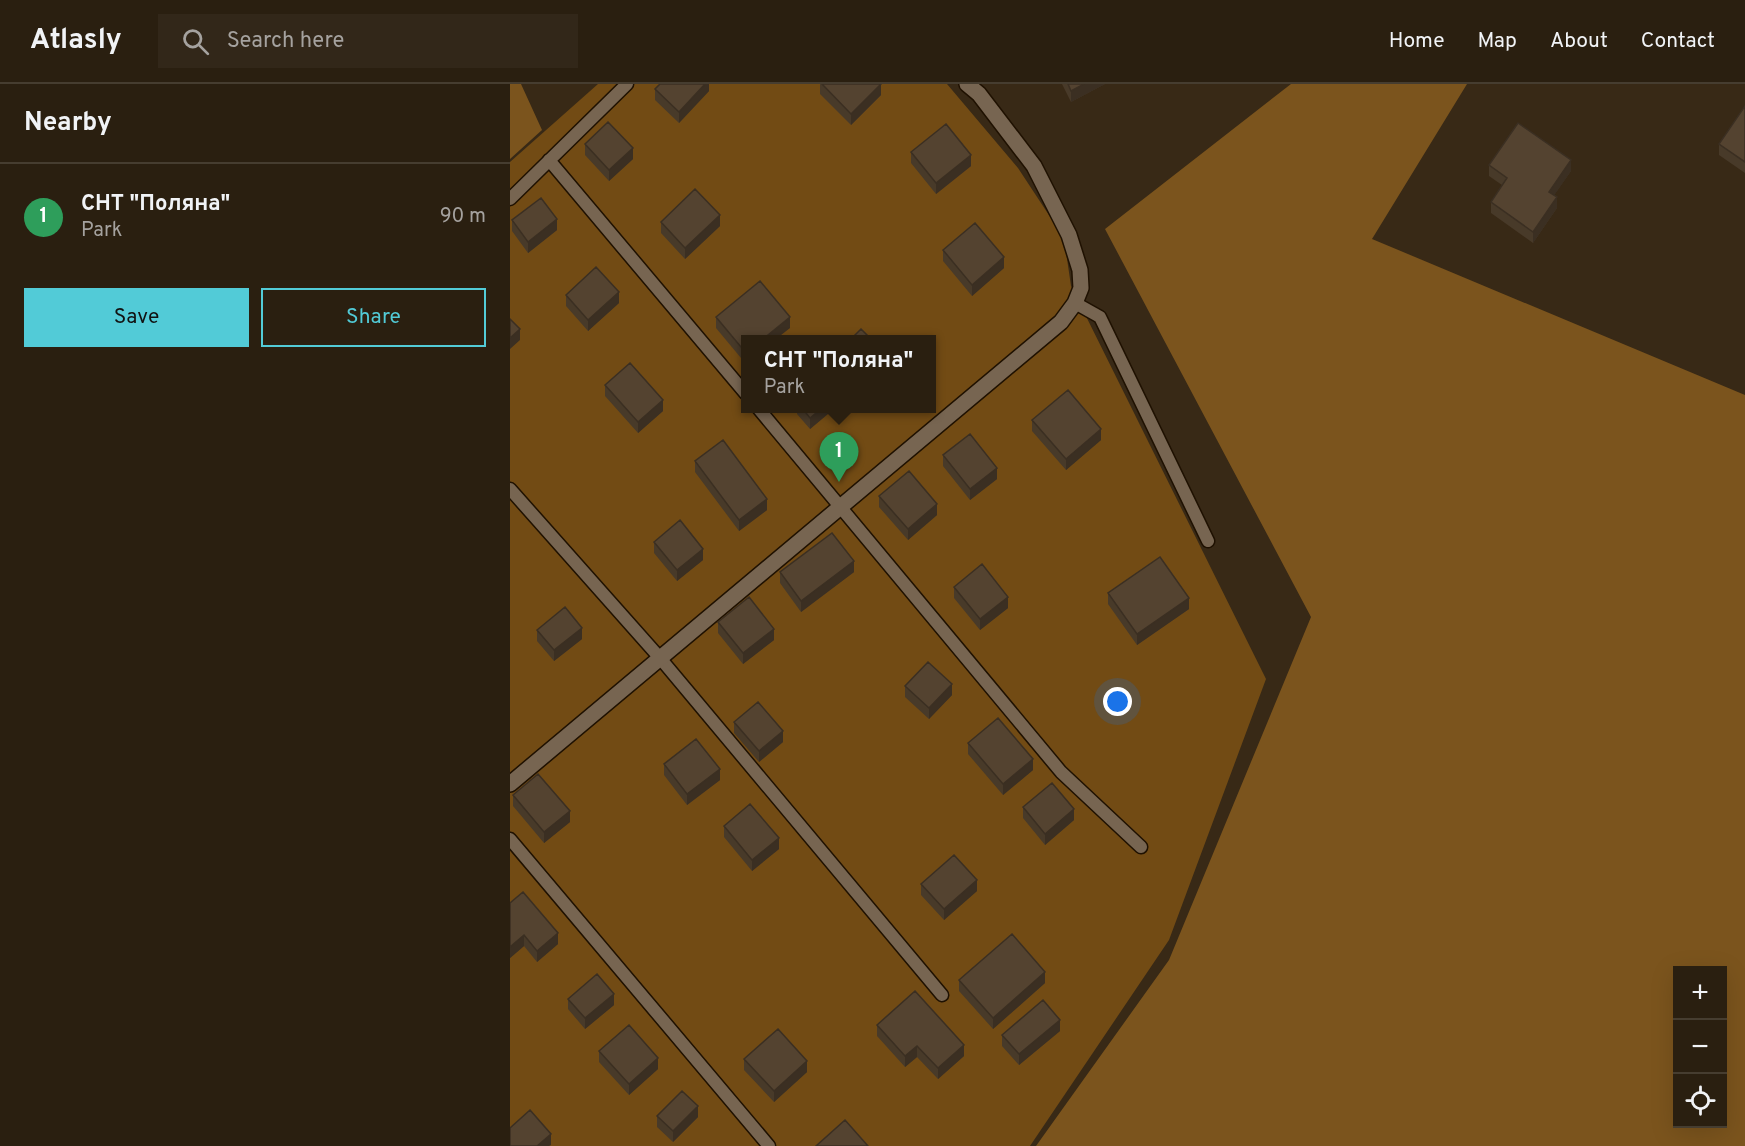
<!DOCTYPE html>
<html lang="en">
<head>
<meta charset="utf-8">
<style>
  :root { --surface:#2a1f10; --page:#322719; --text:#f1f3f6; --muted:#a5a29f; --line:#463d30; --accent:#52cbd7 }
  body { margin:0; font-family:Overpass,sans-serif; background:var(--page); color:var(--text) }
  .controls { position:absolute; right:18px; bottom:18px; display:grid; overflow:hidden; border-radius:0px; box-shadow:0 6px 24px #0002 }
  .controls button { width:54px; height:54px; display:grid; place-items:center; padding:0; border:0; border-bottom:2px solid var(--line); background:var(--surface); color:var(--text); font:30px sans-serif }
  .you { position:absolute; left:608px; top:618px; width:21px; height:21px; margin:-15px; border:4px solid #fff; border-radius:50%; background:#1a73e8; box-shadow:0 0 0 9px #1a73e833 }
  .badge { display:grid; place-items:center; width:39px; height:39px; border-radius:50%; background:var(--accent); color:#fff; font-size:20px; font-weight:700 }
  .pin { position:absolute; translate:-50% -50px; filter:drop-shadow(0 2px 3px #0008) }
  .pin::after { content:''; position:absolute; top:32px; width:21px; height:18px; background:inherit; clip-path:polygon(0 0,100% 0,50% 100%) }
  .popup { position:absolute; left:231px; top:251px; width:195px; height:78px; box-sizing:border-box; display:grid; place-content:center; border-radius:0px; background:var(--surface); filter:drop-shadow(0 2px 4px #0005); font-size:20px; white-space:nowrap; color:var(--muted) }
  .popup b { font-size:22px; color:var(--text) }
  .popup::after { content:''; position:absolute; left:50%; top:100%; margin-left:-12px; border:12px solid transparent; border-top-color:var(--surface) }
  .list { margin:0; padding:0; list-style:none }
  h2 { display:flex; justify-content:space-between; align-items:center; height:78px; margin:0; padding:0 24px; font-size:26px }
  h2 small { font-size:20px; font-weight:400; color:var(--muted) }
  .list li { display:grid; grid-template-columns:39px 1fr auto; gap:18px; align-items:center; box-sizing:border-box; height:108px; padding:0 24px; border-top:2px solid var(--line) }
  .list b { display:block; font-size:22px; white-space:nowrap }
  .list p { margin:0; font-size:20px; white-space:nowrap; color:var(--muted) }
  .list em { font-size:20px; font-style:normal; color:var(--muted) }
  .actions { display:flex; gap:12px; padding:18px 24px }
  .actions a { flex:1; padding:14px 0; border:2px solid var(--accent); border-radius:0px; text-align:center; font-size:21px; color:var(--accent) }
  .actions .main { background:var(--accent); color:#111 }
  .icon { flex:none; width:33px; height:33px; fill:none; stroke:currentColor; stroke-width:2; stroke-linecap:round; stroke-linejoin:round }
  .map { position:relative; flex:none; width:1235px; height:1062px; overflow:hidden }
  header { display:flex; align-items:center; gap:36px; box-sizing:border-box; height:84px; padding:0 30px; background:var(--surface); border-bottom:2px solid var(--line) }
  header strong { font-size:28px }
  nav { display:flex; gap:33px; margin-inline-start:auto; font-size:21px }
  .search { width:420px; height:54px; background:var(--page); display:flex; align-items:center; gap:15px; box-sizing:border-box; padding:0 21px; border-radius:0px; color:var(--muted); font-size:22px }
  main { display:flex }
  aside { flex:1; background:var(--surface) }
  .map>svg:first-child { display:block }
</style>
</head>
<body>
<header>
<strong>Atlasly</strong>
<div class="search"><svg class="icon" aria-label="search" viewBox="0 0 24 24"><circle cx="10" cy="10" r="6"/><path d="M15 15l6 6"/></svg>Search here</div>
<nav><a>Home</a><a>Map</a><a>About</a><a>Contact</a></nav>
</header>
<main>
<aside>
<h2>Nearby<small></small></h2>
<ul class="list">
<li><span class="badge" style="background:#2e9e5b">1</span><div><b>СНТ &quot;Поляна&quot;</b><p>Park</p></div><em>90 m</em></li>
</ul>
<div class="actions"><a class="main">Save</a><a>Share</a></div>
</aside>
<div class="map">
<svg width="1235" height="1062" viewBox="0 0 1235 1062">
  <rect width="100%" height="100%" fill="#382916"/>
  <path fill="#724b14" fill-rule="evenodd" d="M88,0H437L508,84L554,154L561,202L756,595L659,856L520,1062H0V78ZM236,255H422V324H236Z"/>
  <path fill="#7b541d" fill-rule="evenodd" d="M0,0H11L32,46L0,75Z
    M781,0H957L862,155L1235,311V1062H526L659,876L801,533L595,145ZM1168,886H1212V1040H1168Z"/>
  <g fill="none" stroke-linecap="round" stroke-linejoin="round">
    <g stroke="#1f1101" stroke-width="15">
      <path id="service" d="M39,76L236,310
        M0,115L117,0
        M565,219L590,233L698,457
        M248,324L551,688L631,763
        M0,405L150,574L432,911
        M0,755L259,1062"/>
    </g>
    <g stroke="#1f1101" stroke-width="18">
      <path id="minor" d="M0,700L551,238L565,219L571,204L570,186L559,151L524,82L469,10L457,0"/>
    </g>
    <use href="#service" stroke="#776551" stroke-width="12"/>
    <use href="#minor" stroke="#776551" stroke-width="15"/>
  </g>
  <path fill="#483a29" d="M199,0V7L169,39L145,16V5Z
    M310,0H371V11L341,41L310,10Z
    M552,0H595L561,18Z
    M1235,22V89L1209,71V60Z
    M75,60L123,75L99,97L75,71Z
    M401,68L461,82L426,110L401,79Z
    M979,81L1061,87L1044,111L1047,124L1023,159L981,129V118L992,101L979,92Z
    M2,136L47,146L18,169L2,147Z
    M151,138L210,142L175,175L151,149Z
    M433,166L494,184L462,212L433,177Z
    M56,211L109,219L78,247L56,222Z
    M206,233L280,244L236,255V280L206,244Z
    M95,301L153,327L128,349L95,312Z
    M287,324H325L300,345L287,330Z
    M522,336L591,356L556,386L522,347Z
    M433,371L487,395L460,416L433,382Z
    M185,377L257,426L229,447L185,388Z
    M369,412L427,431L398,456L369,423Z
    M144,458L193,476L167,497L144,469Z
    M270,488H344L291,528L270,499Z
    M444,503L498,524L470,546L444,514Z
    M598,509L679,525L627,561L598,520Z
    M208,538L264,556L233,580L208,549Z
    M27,546L72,555L44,577L27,557Z
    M395,602L442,611L419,635L395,613Z
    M224,638L273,658L249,678L224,649Z
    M458,659L523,686L493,711L458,670Z
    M154,680L210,696L177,721L154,691Z
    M3,711L60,738L34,759L3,722Z
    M513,723L564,736L535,761L513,734Z
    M214,742L269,765L242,787L214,753Z
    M411,800L467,807L434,836L411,811Z
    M0,819L48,860L27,878L14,862L0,874Z
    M449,896L535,899L483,945L449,907Z
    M58,915L104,921L75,945L58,925Z
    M367,941L454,972L428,995L407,973L395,983L367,952Z
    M550,947L509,981L492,962V951Z
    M89,967L148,985L119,1011L89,978Z
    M234,975L297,988L264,1018L234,986Z
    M147,1032L188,1033L163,1058L147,1043Z"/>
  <path fill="#3b2f22" d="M195,0H199V7L169,39V28Z
    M371,0V11L341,41V30Z
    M574,0H595L561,18V7Z
    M123,64V75L99,97V86Z
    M461,71V82L426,110V99Z
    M1061,76V87L1039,119V108Z
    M1047,113V124L1023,159V148Z
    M210,131V142L175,175V164Z
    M47,135V146L18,169V158Z
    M494,173V184L462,212V201Z
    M109,208V219L78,247V236Z
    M280,233V244L266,255H253Z
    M10,245V256L0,265V254Z
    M153,316V327L128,349V338Z
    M312,324H325L300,345V334Z
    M591,345V356L556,386V375Z
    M487,384V395L460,416V405Z
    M257,415V426L229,447V436Z
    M427,420V431L398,456V445Z
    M193,465V476L167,497V486Z
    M344,477V488L291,528V517Z
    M498,513V524L470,546V535Z
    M679,514V525L627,561V550Z
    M72,544V555L44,577V566Z
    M264,545V556L233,580V569Z
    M442,600V611L419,635V624Z
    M273,647V658L249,678V667Z
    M523,675V686L493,711V700Z
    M210,685V696L177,721V710Z
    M564,725V736L535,761V750Z
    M60,727V738L34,759V748Z
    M269,754V765L242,787V776Z
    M467,796V807L434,836V825Z
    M48,849V860L27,878V867Z
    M14,851V862L0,874V863Z
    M535,888V899L483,945V934Z
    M104,910V921L75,945V934Z
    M550,936V947L509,981V970Z
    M454,961V972L428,995V984Z
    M407,962V973L395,983V972Z
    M148,974V985L119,1011V1000Z
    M297,977V988L264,1018V1007Z
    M188,1022V1033L163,1058V1047Z
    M41,1050V1061L39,1062H27Z"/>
  <path fill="#544330" stroke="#3b2f22" stroke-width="1.5" d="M150,0H195L169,28L145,5Z
    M312,0H371L341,30Z
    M558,0H574L561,7Z
    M1235,22V78L1209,60Z
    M98,38L123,64L99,86L75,60Z
    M1008,39L1061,76L1039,108L1047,113L1023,148L981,118L997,94L979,81Z
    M436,40L461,71L426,99L401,68Z
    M185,105L210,131L175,164L151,138Z
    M31,114L47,135L18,158L2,136Z
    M465,139L494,173L462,201L433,166Z
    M86,183L109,208L78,236L56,211Z
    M250,197L280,233L253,255H236V269L206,233Z
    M0,235L10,245L0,254Z
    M351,245L361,255H341Z
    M120,279L153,316L128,338L95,301Z
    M558,306L591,345L556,375L522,336Z
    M292,324H312L300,334Z
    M460,350L487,384L460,405L433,371Z
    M213,356L257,415L229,436L185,377Z
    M399,387L427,420L398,445L369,412Z
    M170,436L193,465L167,486L144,458Z
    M322,449L344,477L291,517L270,488Z
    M650,473L679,514L627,550L598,509Z
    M472,480L498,513L470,535L444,503Z
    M239,513L264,545L233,569L208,538Z
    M55,523L72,544L44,566L27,546Z
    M418,578L442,600L419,624L395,602Z
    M248,618L273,647L249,667L224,638Z
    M488,634L523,675L493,700L458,659Z
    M186,655L210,685L177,710L154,680Z
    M28,690L60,727L34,748L3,711Z
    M542,699L564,725L535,750L513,723Z
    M240,720L269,754L242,776L214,742Z
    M444,771L467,796L434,825L411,800Z
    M13,808L48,849L27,867L14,851L0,863V819Z
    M502,850L535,888L483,934L449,896Z
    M87,890L104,910L75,934L58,915Z
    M405,907L454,961L428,984L407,962L395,972L367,941Z
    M533,916L550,936L509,970L492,951Z
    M119,941L148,974L119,1000L89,967Z
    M268,945L297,977L264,1007L234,975Z
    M172,1007L188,1022L163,1047L147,1032Z
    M20,1026L41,1050L27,1062H0V1044Z
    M335,1036L358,1062H306Z"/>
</svg>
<div class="controls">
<button>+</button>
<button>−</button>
<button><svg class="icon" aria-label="locate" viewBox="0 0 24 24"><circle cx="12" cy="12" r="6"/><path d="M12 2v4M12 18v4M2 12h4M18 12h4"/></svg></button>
</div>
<div class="you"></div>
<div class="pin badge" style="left:329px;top:398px;background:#2e9e5b">1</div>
<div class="popup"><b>СНТ &quot;Поляна&quot;</b>Park</div>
</div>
</main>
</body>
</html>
